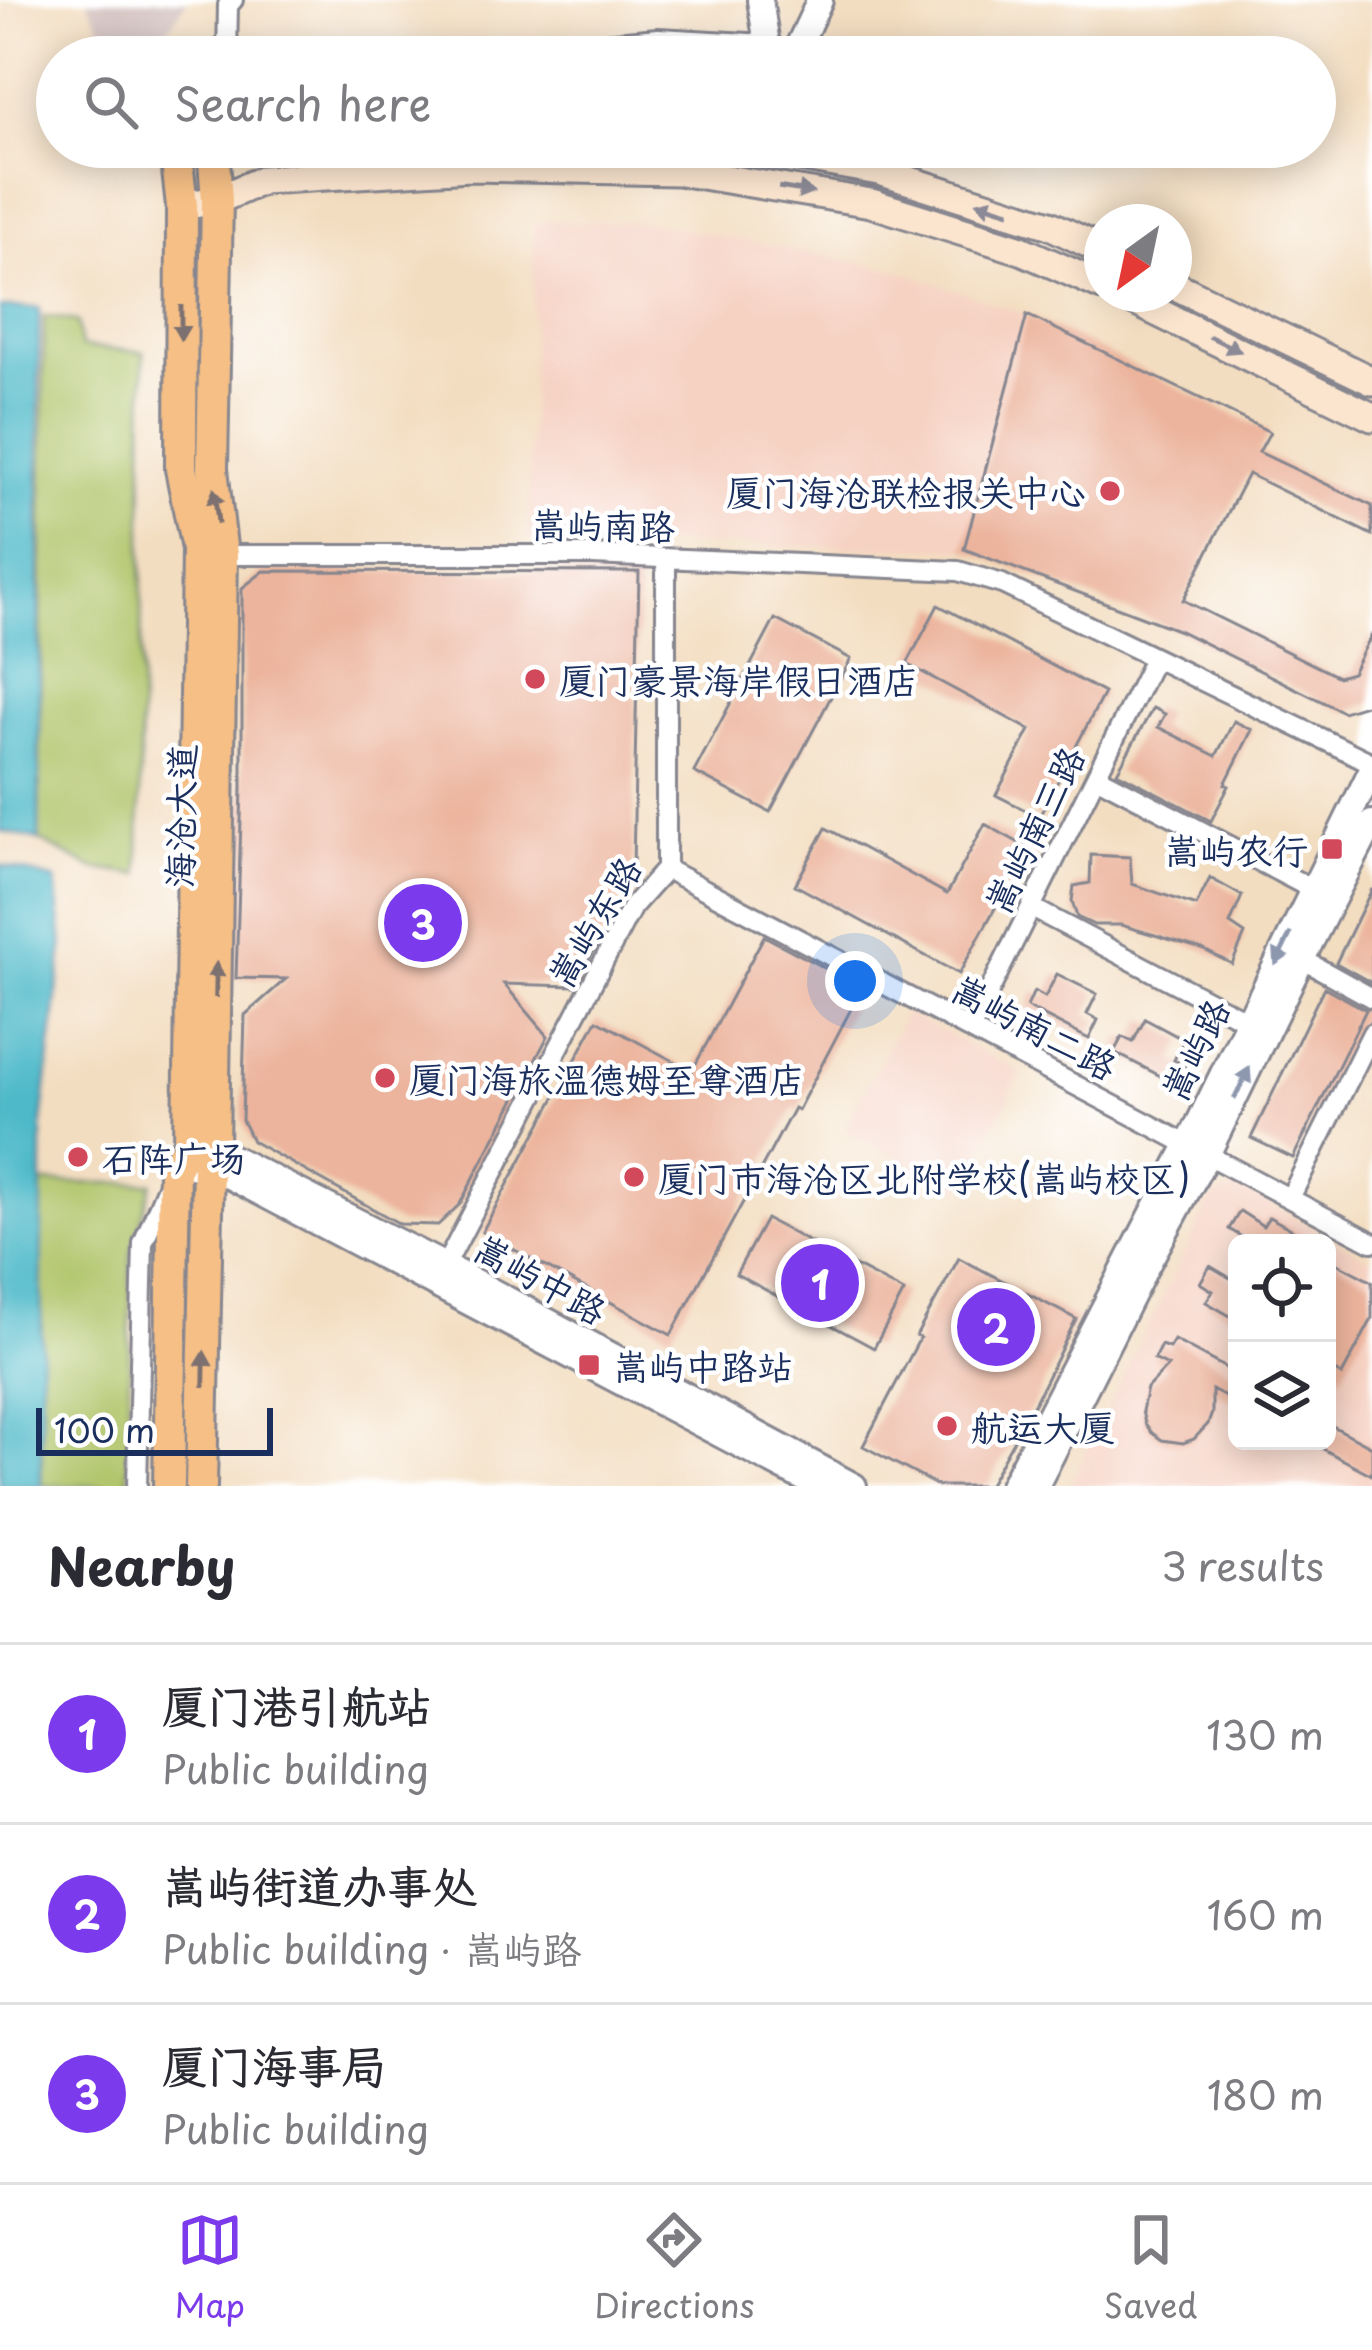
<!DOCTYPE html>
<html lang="en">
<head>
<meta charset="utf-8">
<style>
  :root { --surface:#fff; --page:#f2f2f3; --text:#2b2b33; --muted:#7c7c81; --line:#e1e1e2; --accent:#7c3aed }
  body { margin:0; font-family:"Playpen Sans","LXGW WenKai TC",sans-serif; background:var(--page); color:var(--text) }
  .controls { position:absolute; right:36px; bottom:36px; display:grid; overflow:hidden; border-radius:18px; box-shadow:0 6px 30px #0003 }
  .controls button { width:108px; height:108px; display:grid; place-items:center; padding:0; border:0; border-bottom:3px solid var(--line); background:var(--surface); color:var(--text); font:60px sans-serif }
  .compass { position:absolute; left:1084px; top:204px; width:108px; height:108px; border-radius:50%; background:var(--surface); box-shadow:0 6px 30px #0003; rotate:213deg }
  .scale { position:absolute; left:36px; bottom:30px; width:237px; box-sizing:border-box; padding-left:12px; border:6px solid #1b2f5e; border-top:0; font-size:33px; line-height:42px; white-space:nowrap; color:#1b2f5e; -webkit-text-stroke:9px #fff; paint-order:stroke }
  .you { position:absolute; left:855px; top:981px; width:42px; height:42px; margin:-30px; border:9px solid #fff; border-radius:50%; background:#1a73e8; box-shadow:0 0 0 18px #1a73e833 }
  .badge { display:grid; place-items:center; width:78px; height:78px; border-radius:50%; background:var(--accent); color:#fff; font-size:39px; font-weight:700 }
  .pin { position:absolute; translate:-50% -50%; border:6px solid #fff; box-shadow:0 3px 12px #0006 }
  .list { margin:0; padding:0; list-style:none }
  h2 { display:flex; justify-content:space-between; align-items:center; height:156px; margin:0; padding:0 48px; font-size:51px }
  h2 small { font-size:39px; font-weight:400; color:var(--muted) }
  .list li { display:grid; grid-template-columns:78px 1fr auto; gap:36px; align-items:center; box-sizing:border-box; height:180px; padding:0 48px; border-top:3px solid var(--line) }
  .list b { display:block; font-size:45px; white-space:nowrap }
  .list p { margin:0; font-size:39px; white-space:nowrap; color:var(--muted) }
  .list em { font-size:39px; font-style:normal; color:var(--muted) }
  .icon { flex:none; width:66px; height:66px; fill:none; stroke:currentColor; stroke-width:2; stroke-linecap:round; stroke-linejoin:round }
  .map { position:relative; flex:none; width:1372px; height:1486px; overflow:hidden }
  .search { position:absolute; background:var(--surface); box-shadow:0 6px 30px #0003; left:36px; right:36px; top:36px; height:132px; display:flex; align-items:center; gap:30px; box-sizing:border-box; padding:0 42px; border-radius:66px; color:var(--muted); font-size:45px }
  .sheet { height:696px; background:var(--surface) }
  nav { display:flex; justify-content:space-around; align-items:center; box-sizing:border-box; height:168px; border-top:3px solid var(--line); background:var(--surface); font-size:33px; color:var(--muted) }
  nav a { display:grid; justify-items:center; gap:6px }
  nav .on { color:var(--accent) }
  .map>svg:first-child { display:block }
</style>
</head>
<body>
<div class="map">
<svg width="1372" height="1486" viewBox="0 0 1372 1486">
  <rect width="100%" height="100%" fill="#fff"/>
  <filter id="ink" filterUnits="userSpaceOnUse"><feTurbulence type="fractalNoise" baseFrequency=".00833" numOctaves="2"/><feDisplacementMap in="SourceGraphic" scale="24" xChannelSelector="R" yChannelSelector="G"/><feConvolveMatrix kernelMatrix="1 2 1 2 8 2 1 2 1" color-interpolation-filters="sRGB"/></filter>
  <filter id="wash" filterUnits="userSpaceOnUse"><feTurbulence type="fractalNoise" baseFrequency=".004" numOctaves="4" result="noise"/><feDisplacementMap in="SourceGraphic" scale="48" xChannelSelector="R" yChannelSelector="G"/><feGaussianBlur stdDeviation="2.7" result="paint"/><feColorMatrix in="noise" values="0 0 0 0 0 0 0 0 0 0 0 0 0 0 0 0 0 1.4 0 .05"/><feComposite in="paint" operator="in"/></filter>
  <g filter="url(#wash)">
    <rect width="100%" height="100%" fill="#f3ddc0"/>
    <path fill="#f6d2c3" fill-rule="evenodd" d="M549,221L649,222L901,271L1027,315L964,549L528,541L534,224Z
      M906,1013L1022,1072L960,1190L844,1129Z
      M1236,1190L1248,1192L1372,1260V1486H1069L1209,1203L1217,1195ZM1237,1243H1327V1441H1237Z"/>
    <path fill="#d1bfbd" d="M87,0H187L171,25L126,57H116Z"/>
    <path fill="#b0c469" stroke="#667a64" stroke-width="3" d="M44,316L77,321L81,347L144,352L139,875L92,868L39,840Z
      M41,1183H152L131,1254L128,1486H41Z"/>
    <path fill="#4db9c9" stroke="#347494" stroke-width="3" d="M0,307L39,308V840L0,831Z
      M0,865L56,880L63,947L42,1122L41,1486H0Z"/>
    <g id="blocks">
      <path fill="#ecb49c" d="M1027,315L1270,432L1259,452L1372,506V535L1248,474L1183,600L1338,677L1352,673L1372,634V703L1343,712L1180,631L964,549Z
        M264,571L639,572L633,868L608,924L575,986L504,984L548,1036L460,1204L438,1225L400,1224L252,1141L242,1120L245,1015L286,979L236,978L242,788V588Z
        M938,605L1104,693L1039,817L996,795L1030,730L907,664Z
        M775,619L851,659L770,812L694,772Z
        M1153,708L1165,714L1158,727L1216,756L1234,721L1252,730L1225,784L1229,786L1211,821L1117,772Z
        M985,824L1028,848L959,974L795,885L826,828L947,894Z
        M1091,855L1130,857L1132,884L1196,906L1210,878L1242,896L1230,924L1245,934L1232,964L1202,949L1121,925H1094L1077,917L1072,901L1074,886L1090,883Z
        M1372,889V983L1336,963Z
        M764,936L862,988L798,1110L794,1108L671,1335L482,1232L597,1020L692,1071Z
        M1057,974L1097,994L1087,1014L1098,1020L1089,1039L1027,1007L1034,991L1045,997Z
        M1324,987L1366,1010L1293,1158L1251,1138Z
        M1145,1019L1184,1040L1174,1060L1185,1065L1176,1084L1114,1052L1122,1037L1133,1042Z
        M1240,1211L1263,1226L1269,1217L1317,1243H1252L1229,1229Z
        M766,1219L904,1292L874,1348L736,1274Z
        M959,1258L1076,1319L1036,1400L988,1486H938L863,1446L920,1338L916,1336Z
        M1327,1258L1372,1282V1319L1342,1375L1327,1367Z
        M1210,1266L1237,1282V1320L1206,1302L1213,1291L1200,1283Z
        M1174,1340L1237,1374V1403L1212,1390V1413L1208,1424L1194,1439L1183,1443L1162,1440L1152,1433L1145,1423L1142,1411L1147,1388L1168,1366L1154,1359L1161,1345L1169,1348Z
        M1327,1423L1372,1447V1475L1308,1441H1327Z"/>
    </g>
  </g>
  <g filter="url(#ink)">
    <use href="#blocks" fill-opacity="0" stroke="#87868f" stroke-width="3"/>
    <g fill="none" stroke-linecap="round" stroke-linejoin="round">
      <g stroke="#87868f" stroke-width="24">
        <path id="minor" d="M227,57L228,5L233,0
          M451,57L658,38L767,44
          M222,555H592L958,571L1002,584L1372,763
          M1096,776L1312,889
          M666,869L1372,1242
          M1032,908L1247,1021
          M1302,959L1372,998
          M971,1028L1154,659
          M1290,1198L1372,1033
          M443,1274L445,1266L632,907L666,869V558
          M137,1486L143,1243L168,1184"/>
      </g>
      <g stroke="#87868f" stroke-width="30">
        <path id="tertiary" d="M760,0L767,44L764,57
          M793,57L820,0
          M197,1145L213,1148L445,1266L854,1486
          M195,1167L208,1165L818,1486
          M1012,1486L1188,1145L1372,769
          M1036,1486L1146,1267L1207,1155L1302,959L1372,823"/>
      </g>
      <g stroke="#87868f" stroke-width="33">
        <path id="secondary" d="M743,147L879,171L1050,225L1102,250
          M182,206L217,200L263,180L470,167L678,171L871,203L1021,250L1102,286
          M1174,285L1372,381
          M1120,294L1372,417"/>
      </g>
      <g stroke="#87868f" stroke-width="36">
        <path id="primary" d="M169,1486L174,1169L189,1144L197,549L181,469L182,206L176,153
          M201,1486L208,1165L213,1148L222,555L212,469L217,200L213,147"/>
      </g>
      <use href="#minor" stroke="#fff" stroke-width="18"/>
      <use href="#tertiary" stroke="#fff" stroke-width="24"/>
      <use href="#secondary" stroke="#fbe5cf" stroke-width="27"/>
      <use href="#primary" stroke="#f5bf86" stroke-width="30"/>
    </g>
    <defs><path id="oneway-solid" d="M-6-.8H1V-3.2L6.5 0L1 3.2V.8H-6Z" transform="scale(3)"/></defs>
    <g fill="#8b8a96">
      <use href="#oneway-solid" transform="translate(796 190) rotate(9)"/>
      <use href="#oneway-solid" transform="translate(993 207) rotate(-163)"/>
      <use href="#oneway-solid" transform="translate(1225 344) rotate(26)"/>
    </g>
    <g fill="#7d7070">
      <use href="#oneway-solid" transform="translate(181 323) rotate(90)"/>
      <use href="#oneway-solid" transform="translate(216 506) rotate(-97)"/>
      <use href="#oneway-solid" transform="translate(216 980) rotate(-89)"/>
      <use href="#oneway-solid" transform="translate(204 1369) rotate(-89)"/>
    </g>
    <g fill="#8d97ae">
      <use href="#oneway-solid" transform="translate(1283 949) rotate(116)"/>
      <use href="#oneway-solid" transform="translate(1242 1083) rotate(-64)"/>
    </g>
  </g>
  <g fill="#d1495b" stroke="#fff" stroke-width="4.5">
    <circle cx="1110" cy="491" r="12"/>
    <circle cx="535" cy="679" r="12"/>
    <rect x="1320" y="837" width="24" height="24" rx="6"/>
    <circle cx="385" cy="1078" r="12"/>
    <circle cx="78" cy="1157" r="12"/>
    <circle cx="634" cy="1177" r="12"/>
    <rect x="577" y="1353" width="24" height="24" rx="6"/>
    <circle cx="947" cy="1426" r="12"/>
  </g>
  <g text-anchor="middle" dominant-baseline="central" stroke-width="9" stroke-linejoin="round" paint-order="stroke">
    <g font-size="36" fill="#1b2f5e" stroke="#fff" text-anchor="start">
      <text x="1086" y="491" text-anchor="end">厦门海沧联检报关中心</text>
      <text x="559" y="679">厦门豪景海岸假日酒店</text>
      <text x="1308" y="849" text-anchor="end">嵩屿农行</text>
      <text x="409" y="1078">厦门海旅温德姆至尊酒店</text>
      <text x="102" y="1157">石阵广场</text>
      <text x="658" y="1177">厦门市海沧区北附学校(嵩屿校区)</text>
      <text x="613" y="1365">嵩屿中路站</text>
      <text x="971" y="1426">航运大厦</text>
    </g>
    <g font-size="36" fill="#1b2f5e" stroke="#fff">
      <text transform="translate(603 524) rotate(1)">嵩屿南路</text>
      <text transform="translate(179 816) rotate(-89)">海沧大道</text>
      <text transform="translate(1033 829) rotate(-64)">嵩屿南三路</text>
      <text transform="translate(593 921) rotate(-59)">嵩屿东路</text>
      <text transform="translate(1035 1026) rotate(28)">嵩屿南二路</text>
      <text transform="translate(1194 1049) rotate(-64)">嵩屿路</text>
      <text transform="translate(541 1278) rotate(29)">嵩屿中路</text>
    </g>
  </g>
</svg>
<div class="controls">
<button><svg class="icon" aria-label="locate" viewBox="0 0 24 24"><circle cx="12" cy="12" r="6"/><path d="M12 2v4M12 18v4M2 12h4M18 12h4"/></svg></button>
<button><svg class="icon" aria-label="layers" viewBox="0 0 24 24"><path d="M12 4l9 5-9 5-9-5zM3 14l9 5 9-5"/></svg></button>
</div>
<svg class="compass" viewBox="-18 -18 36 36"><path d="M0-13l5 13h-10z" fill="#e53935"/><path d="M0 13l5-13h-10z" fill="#7c7c81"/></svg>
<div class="scale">100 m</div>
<div class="you"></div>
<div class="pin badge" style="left:820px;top:1283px">1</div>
<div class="pin badge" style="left:996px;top:1327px">2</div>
<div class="pin badge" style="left:423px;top:923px">3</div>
<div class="search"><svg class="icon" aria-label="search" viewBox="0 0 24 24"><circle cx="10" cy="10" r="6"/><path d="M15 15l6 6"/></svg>Search here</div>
</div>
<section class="sheet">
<h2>Nearby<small>3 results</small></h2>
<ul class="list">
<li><span class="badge">1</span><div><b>厦门港引航站</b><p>Public building</p></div><em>130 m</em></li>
<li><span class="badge">2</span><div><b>嵩屿街道办事处</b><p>Public building · 嵩屿路</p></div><em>160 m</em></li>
<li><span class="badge">3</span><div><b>厦门海事局</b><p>Public building</p></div><em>180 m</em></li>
</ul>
</section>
<nav>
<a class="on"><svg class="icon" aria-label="map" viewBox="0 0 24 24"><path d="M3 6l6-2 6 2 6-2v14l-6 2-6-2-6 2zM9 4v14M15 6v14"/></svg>Map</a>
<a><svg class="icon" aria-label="directions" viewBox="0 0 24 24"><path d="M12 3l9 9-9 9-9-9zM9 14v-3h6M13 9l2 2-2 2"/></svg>Directions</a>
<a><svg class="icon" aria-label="saved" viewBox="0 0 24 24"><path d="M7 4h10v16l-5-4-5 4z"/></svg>Saved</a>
</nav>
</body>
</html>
